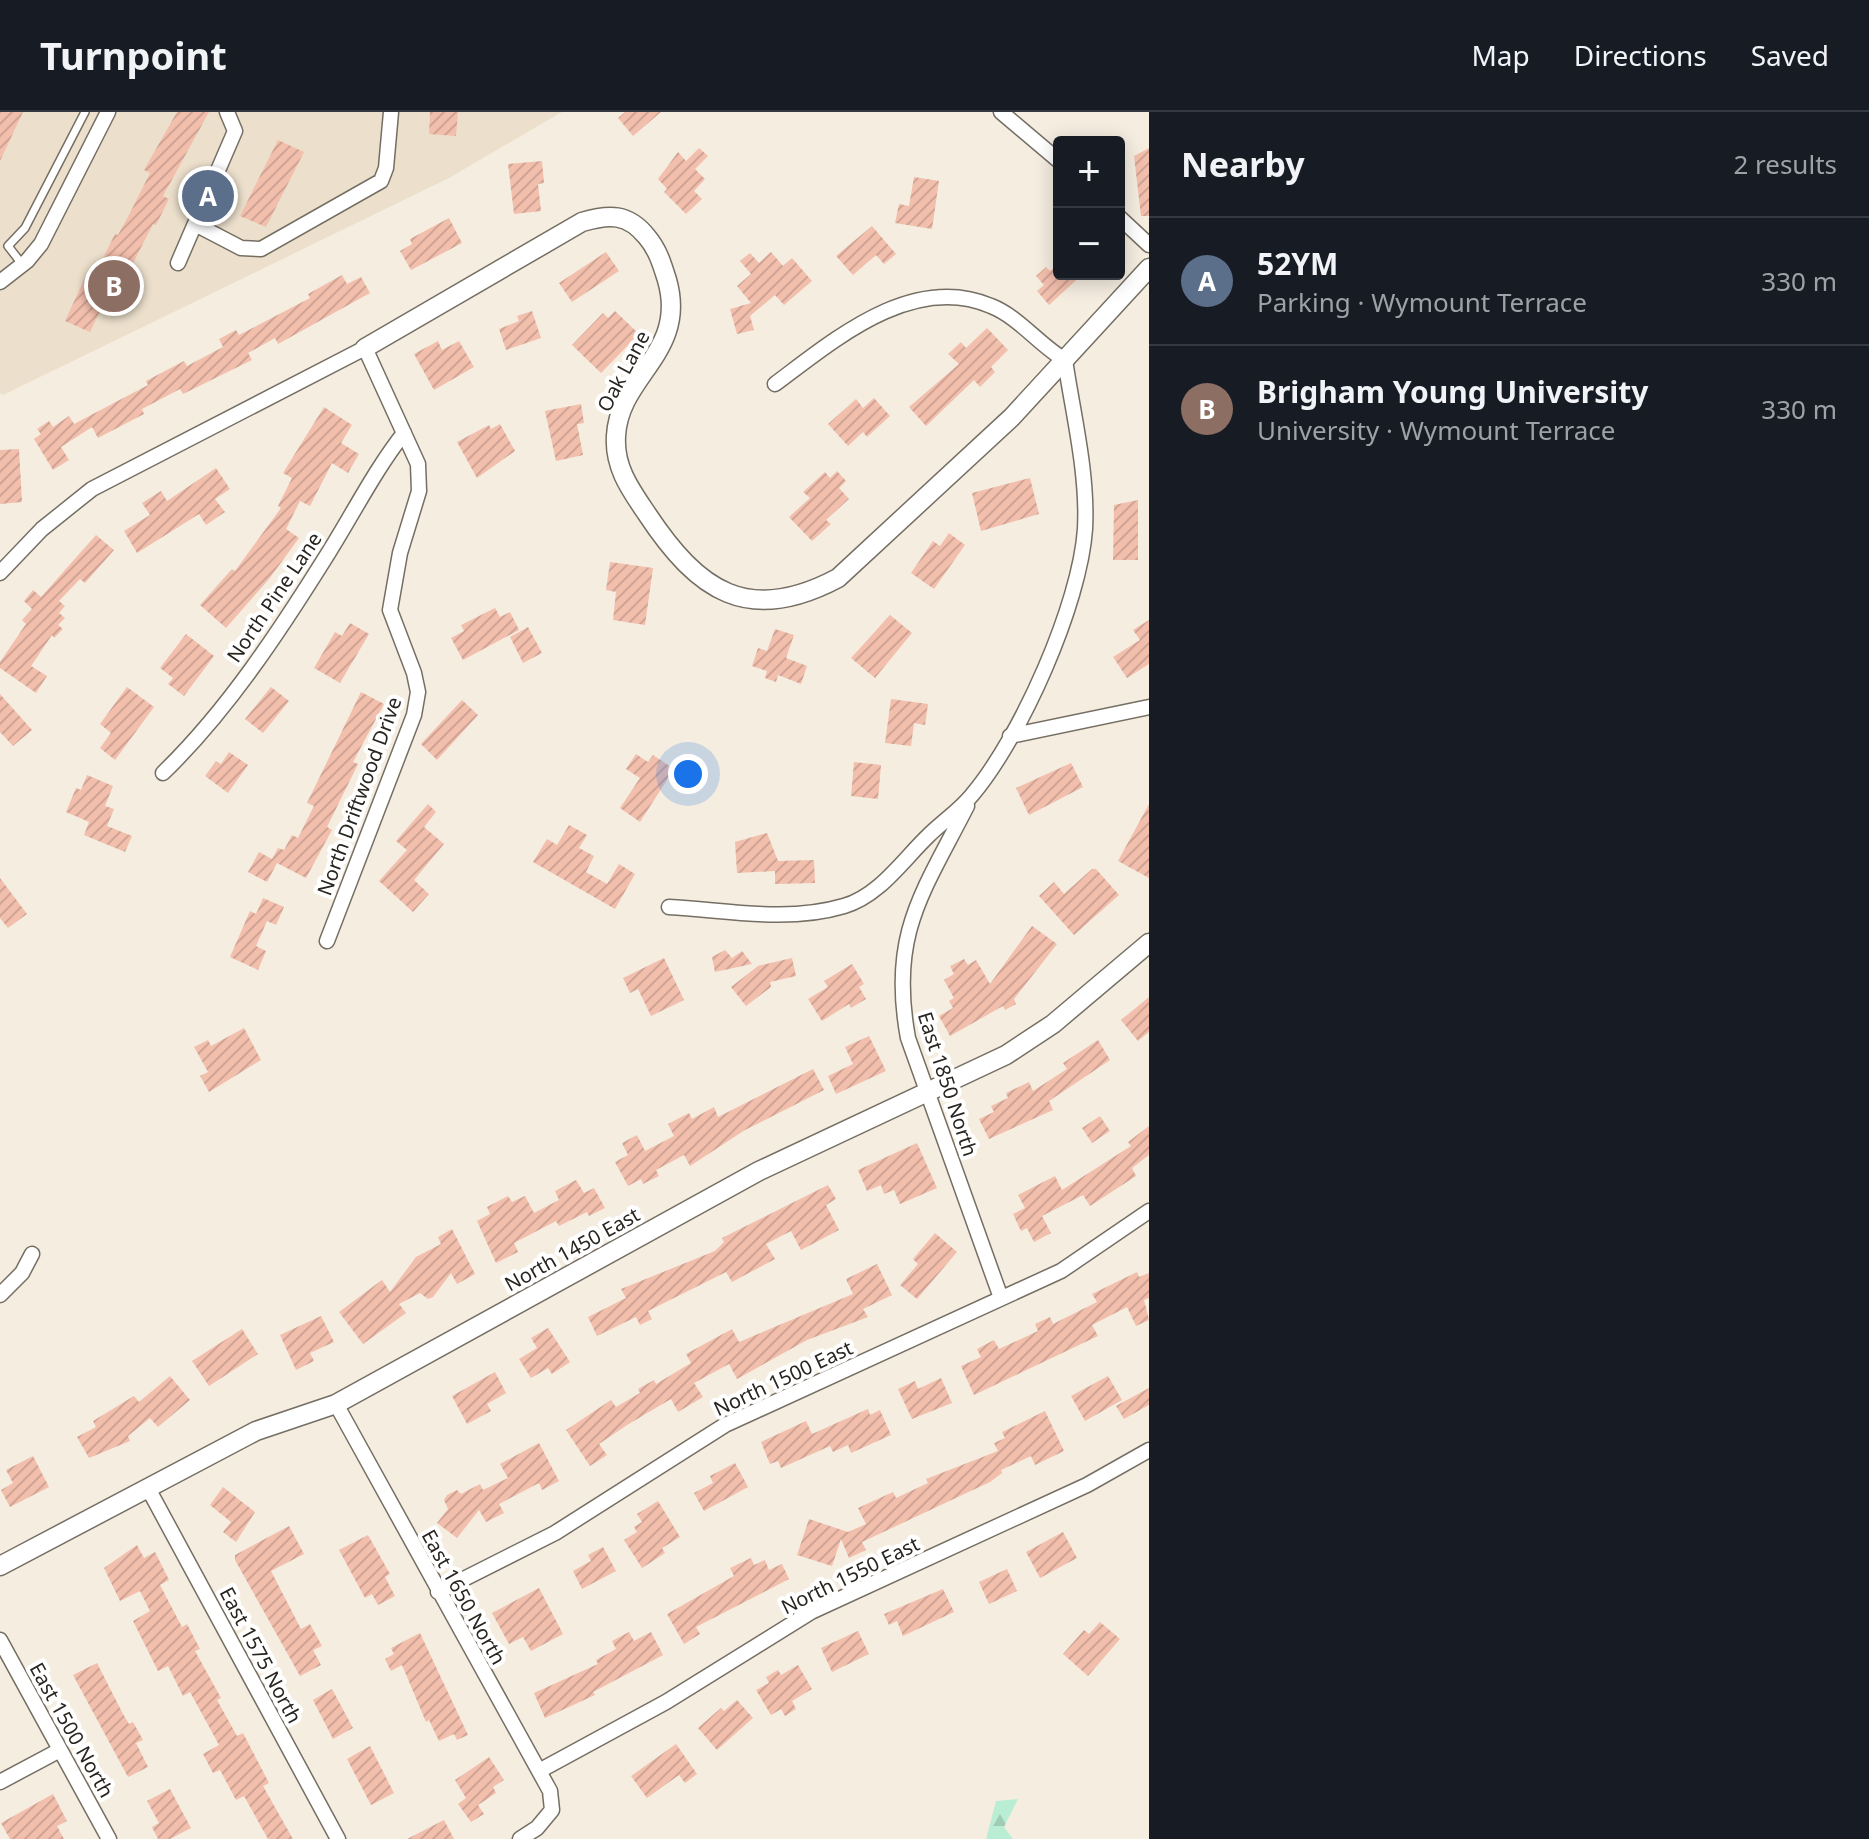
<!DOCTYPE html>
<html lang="en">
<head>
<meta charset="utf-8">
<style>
  :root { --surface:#171b24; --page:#20242c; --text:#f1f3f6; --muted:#9ea1a6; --line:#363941; --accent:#7c3aed }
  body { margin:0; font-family:"Noto Sans",sans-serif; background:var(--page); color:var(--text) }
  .controls { position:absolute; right:24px; top:24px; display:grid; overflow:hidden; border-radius:8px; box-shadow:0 4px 20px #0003 }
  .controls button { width:72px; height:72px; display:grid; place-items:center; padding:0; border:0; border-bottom:2px solid var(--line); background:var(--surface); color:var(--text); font:40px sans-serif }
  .you { position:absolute; left:688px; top:662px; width:28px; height:28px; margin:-20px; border:6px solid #fff; border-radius:50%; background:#1a73e8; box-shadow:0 0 0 12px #1a73e833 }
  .badge { display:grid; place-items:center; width:52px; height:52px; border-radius:50%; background:var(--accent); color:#fff; font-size:26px; font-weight:700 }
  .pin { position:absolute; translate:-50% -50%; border:4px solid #fff; box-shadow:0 2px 8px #0006 }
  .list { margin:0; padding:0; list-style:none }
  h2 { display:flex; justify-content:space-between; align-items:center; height:104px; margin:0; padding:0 32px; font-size:34px }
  h2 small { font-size:26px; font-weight:400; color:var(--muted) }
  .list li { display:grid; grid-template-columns:52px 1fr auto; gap:24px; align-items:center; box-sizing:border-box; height:128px; padding:0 32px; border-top:2px solid var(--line) }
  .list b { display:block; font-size:30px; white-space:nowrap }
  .list p { margin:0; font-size:26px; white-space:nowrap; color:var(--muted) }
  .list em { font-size:26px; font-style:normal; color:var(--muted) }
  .map { position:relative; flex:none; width:1149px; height:1727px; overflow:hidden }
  header { display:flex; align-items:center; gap:48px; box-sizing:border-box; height:112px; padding:0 40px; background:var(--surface); border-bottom:2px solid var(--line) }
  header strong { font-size:38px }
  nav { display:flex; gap:44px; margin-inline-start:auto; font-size:28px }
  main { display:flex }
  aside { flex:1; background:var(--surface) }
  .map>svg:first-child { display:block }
</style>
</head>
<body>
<header>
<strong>Turnpoint</strong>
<nav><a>Map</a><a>Directions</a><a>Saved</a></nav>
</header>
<main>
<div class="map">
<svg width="1149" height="1727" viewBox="0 0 1149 1727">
  <defs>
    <pattern id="forest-firs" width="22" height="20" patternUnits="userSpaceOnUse" patternTransform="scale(2)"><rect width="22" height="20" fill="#baeed4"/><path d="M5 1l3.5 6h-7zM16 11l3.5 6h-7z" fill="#a0ccb6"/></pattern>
    <pattern id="building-hatch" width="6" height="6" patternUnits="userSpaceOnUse" patternTransform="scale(2)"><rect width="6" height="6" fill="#f3bfad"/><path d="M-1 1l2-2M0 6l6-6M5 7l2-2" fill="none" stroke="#d0a495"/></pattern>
  </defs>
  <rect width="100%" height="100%" fill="#f5ede0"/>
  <path fill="#ece0cc" d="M0,0H562L449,66L3,283L0,281Z"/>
  <path fill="url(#forest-firs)" d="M1018,1687L1004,1715L1013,1727H986L996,1689Z"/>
  <path fill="url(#building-hatch)" d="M0,0H23L0,49Z
    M177,0H209L163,84L169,87L156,113L153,112L128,161L120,157L90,220L65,209L89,157L96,160L115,122L118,123L131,99L150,61L144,58Z
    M430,0H458L456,24L429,22Z
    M625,0H661L633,24L618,6Z
    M278,28L304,40L266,115L240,104Z
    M699,36L708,44L695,57L705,67L694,79L702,87L686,102L664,80L667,77L658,67L678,40L686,49Z
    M1149,36V104H1141L1134,44Z
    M542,49L544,71L538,72L541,99L514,102L508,52Z
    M914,65L939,69L932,117L895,111L899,92L909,94Z
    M449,106L462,131L411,158L400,139L412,132L410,127Z
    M872,114L896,142L884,152L876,143L853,163L836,144Z
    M606,140L619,159L572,190L559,171Z
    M771,140L783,154L792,146L812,169L784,193L775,183L750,204L754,218L737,222L730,197L751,191L737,174L751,162L740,149L750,141L759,151Z
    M1059,151V162H1083L1049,193L1037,179L1044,173L1036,164L1046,155L1050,159Z
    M342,163L347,172L361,165L370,181L278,232L275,226L248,241L252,248L183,282L180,277L142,297L144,302L98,326L92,315L61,335L69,348L53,358L34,327L41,322L37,317L49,309L53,315L69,304L74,312L148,273L146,269L184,249L187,254L223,235L219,227L236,218L239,223L310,186L308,182Z
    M532,199L541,226L506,238L499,217L519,209L517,204Z
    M615,199L639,222L601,261L572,233L603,201L608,206Z
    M987,216L1008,238L991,255L995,260L980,275L974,268L926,314L909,295L959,252L948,242L961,230L966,236Z
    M438,229L442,238L459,229L474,255L434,278L414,242Z
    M874,286L890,304L867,325L863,320L848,334L828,312L856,287L863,296Z
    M581,292L584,311L577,312L583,343L556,349L545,299Z
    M324,295L352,313L341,331L359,342L348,361L332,351L310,394L300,389L286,417L299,426L269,467L226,516L200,493L232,457L235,459L281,396L278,394L292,366L283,361Z
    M500,312L515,339L477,366L457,330L489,313L491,317Z
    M19,337L22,390L0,392V338Z
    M216,356L230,377L215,387L225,400L206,413L199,402L137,441L124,419L150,403L142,391L161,379L167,389Z
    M837,359L846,369L839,376L849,387L826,408L831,412L812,429L789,405L810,386L803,380L825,360L830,366Z
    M1030,366L1039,402L981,419L972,381Z
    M1138,388V448H1113L1114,393Z
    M949,421L965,433L934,477L911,461L933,429L940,434Z
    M96,423L114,438L85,471L80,467L59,489L65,494L59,501L65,506L58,513L63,517L54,526L52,523L31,554L47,564L36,581L0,556V550L26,512L22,508L32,497L24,489L33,478L41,485Z
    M610,450L653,456L645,513L613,508L616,480L606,478Z
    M495,496L500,505L510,500L519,518L463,548L451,526L464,519L461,513Z
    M890,503L912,521L875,566L851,546Z
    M1149,508V552L1127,566L1113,545L1140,528L1133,518Z
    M350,511L369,522L340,571L314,556L335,520L342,524Z
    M528,515L542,541L523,551L510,525Z
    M775,517L794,523L786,546L807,554L801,572L778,563L776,570L765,566L767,559L752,554L758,536L767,539Z
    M186,522L214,544L184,584L168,572L173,566L160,556Z
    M127,575L154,595L115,648L100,636L111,621L100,612Z
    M271,575L289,589L263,621L245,607Z
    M361,580L384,592L353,650L358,652L327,715L332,718L306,766L277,751L267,770L248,760L259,740L272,747L278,736L284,738L292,723L298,726L314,694L307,691Z
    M0,582L32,618L13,634L0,620Z
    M891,587L928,592L925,613L914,611L911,634L885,631Z
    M462,588L478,603L437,648L421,632Z
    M229,640L248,653L228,681L205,664L216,649L221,652Z
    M636,642L648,650L653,643L674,657L640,710L620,696L640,666L626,657Z
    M854,650L881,653L878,687L851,684Z
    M1071,651L1083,675L1029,703L1016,676Z
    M87,663L113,674L105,694L114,697L107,714L132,724L125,740L84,723L89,710L66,700L76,676L81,678Z
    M428,692L436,700L424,715L444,732L414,768L429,782L413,800L379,769L407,738L396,729Z
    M1149,692V766L1118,749Z
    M569,713L587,723L579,736L594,744L586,760L607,772L619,752L635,762L615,797L533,750L547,727L557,733Z
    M767,721L778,749L814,748L815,771L775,772V759L737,761L735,730Z
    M1092,757H1096L1119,783L1074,823L1039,784L1054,770L1064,782Z
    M0,766L27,802L8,816L0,806Z
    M263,786L284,795L276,813L267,809L256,834L266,839L258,858L230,845L250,799L256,802Z
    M1032,814L1057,832L1014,887L1016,892L1005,898L1003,894L950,924L939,904L953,896L949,889L954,886L944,868L954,862L950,854L964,847L968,853L976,848L990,872Z
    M725,838L732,846L742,839L752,852L715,860L712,845Z
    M664,846L684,888L651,904L638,877L630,881L623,866Z
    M792,846L796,864L770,870L771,875L746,894L731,875L758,854Z
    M852,852L864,872L859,875L866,887L851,896L849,892L822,909L808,887L828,875L824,869Z
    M1149,885V920L1138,929L1121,908Z
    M244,916L261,948L209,980L200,964L208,960L194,935L208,928L211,934Z
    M869,924L886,959L836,982L828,964L853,952L845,935Z
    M1098,928L1110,948L1049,989L1053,998L989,1027L979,1007L994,1000L991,994L1008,986L1006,981L1029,970L1033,979L1067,957L1063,951Z
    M813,957L824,978L745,1018L690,1054L684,1043L656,1058L659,1064L643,1072L641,1067L628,1074L615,1050L628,1043L622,1031L637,1023L645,1039L674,1024L668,1012L689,1001L692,1007L714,995L718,1005Z
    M1100,1004L1110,1019L1092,1031L1082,1016Z
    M1149,1014V1043L1132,1056L1136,1064L1090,1094L1083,1083L1042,1104L1051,1121L1034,1130L1027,1116L1021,1119L1013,1102L1025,1096L1018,1083L1055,1064L1062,1078L1131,1034L1128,1030Z
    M917,1031L937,1076L900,1092L894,1078L884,1082L881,1073L867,1079L858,1058Z
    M576,1068L584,1081L594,1076L605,1096L589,1104L587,1100L559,1114L556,1109L514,1131L518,1140L496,1151L477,1109L490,1102L487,1095L508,1084L512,1090L525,1084L534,1101L559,1088L555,1079Z
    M828,1073L836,1087L826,1093L839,1118L801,1138L791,1119L766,1132L775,1147L732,1170L726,1160L648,1199L652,1207L640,1213L636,1205L597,1224L588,1205L626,1186L621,1177L715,1139L724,1130L722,1126Z
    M452,1117L475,1162L457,1172L451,1161L433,1185L428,1187L420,1181L399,1192L406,1201L363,1232L339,1200L382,1168L390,1180L416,1145L441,1132L438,1125Z
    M935,1121L957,1140L917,1187L900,1173L918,1152L913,1147Z
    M877,1152L892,1183L863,1197L868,1205L807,1228L737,1267L729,1252L694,1271L703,1285L678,1300L671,1287L627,1313L599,1332L607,1343L590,1354L566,1318L611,1288L616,1295L640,1281L638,1277L654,1268L656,1272L691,1251L686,1242L732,1217L739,1230L853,1182L846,1167Z
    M1137,1160L1139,1165L1149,1161V1186L1144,1188L1149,1208L1136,1214L1127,1195L1092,1213L1098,1224L974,1283L961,1254L981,1245L977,1237L994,1228L999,1237L1038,1219L1035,1212L1050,1205L1053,1212L1097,1190L1092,1182Z
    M321,1204L334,1230L310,1241L314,1249L296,1258L280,1223Z
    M548,1216L570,1250L552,1262L548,1256L531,1266L519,1247L537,1236L531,1226Z
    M242,1217L258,1242L209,1274L192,1249Z
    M495,1260L506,1281L487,1292L491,1299L467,1312L452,1284Z
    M170,1264L190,1288L158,1315L150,1306L128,1324L130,1329L89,1346L77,1325L96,1315L93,1309L134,1284L139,1290Z
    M1108,1264L1122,1288L1085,1309L1071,1284Z
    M941,1266L952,1291L912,1307L898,1277L915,1269L918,1277Z
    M1149,1276V1293L1124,1307L1116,1294Z
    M868,1297L870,1303L880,1298L891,1323L851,1341L848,1333L833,1340L830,1334L781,1356L778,1349L770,1352L761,1330L806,1309L812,1322Z
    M1045,1299L1064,1339L1035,1353L1031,1344L1001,1358L1002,1361L990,1370L862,1430L866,1438L849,1446L841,1427L832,1454L797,1443L809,1407L848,1420L866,1412L858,1396L893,1380L896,1386L928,1371L926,1367L998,1339L994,1331L1005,1326L1002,1320Z
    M539,1331L559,1369L542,1378L539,1371L499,1392L504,1401L486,1410L479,1398L457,1426L437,1411L448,1397L444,1388L447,1383L457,1378L461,1382L480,1372L483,1378L508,1366L500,1352Z
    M33,1344L49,1375L10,1395L1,1378L13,1371L6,1358Z
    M735,1351L748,1375L704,1399L694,1381L713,1371L710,1364Z
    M223,1375L255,1400L236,1430L223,1420L231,1410L210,1393Z
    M658,1389L680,1425L662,1436L665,1441L642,1456L624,1428L637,1420L634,1415L642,1410L637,1402Z
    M289,1414L304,1442L271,1459L301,1517L310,1512L322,1534L313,1538L321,1553L300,1564L235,1448V1443Z
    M1063,1420L1077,1446L1040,1466L1026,1440Z
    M368,1423L390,1462L385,1465L395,1484L378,1493L372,1482L365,1486L339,1438Z
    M137,1433L144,1446L155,1440L169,1468L160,1473L182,1515L187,1512L200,1537L195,1539L221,1586L217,1588L237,1624L243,1621L269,1671L263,1674L293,1727H268L244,1684L236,1688L220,1658L213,1661L203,1642L219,1633L190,1580L183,1584L168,1554L158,1559L133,1509L150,1499L140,1479L120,1489L104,1456Z
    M603,1435L616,1459L582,1477L573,1459L591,1449L588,1443Z
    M751,1446L754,1453L765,1448L769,1458L782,1452L789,1467L696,1515L700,1522L684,1532L667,1502L734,1464L730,1456Z
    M1007,1457L1017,1479L989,1492L979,1470Z
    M539,1476L563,1522L531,1539L523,1525L509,1532L492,1501Z
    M943,1477L954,1500L903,1524L897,1509L889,1513L884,1502Z
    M1100,1510L1120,1527L1088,1564L1063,1542L1084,1518L1089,1522Z
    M858,1519L869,1542L832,1560L821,1536Z
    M629,1520L634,1529L651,1520L663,1543L593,1580L595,1583L545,1606L534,1581L598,1552L596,1548L616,1537L612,1529Z
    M420,1521L468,1623L457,1628L454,1622L439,1629L429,1608L426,1610L402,1553L391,1559L385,1547L394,1542L391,1536Z
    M97,1551L123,1602L129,1612L133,1610L143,1628L136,1631L148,1655L128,1665L73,1563Z
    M798,1553L812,1577L792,1589L796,1597L785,1604L781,1597L771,1603L756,1578L769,1571L766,1565L778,1558L781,1563Z
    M332,1577L353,1616L333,1627L313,1588Z
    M737,1588L753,1606L717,1638L698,1616L721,1596L724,1599Z
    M676,1632L697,1662L685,1671L679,1663L647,1686L631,1664Z
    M370,1634L394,1681L371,1693L347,1647Z
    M489,1645L504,1668L493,1675L496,1681L478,1693L484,1702L471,1710L458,1692L466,1686L455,1668Z
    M170,1677L191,1716L170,1727H158L152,1715L159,1711L147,1689Z
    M53,1682L67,1709L57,1714L64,1727H10L1,1711Z
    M444,1708L454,1727H407Z"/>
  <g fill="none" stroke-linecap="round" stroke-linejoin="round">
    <g stroke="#756e63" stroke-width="10">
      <path id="service" d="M22,152L8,134L25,116L85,0"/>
    </g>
    <g stroke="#756e63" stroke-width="17">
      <path id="minor" d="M1001,0L1059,49
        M1119,105L1149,133
        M195,112L241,136L261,137L381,69L386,56L391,0
        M178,151L235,19L227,0
        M0,170L27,149L41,132L108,0
        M0,461L42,417L92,377L365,236L418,352L419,379L400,441L390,498L414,561L418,580L414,603L327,829
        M1010,624L1149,595
        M163,661C228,598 281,517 329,440C354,400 375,358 404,321
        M967,694C922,782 889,823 908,926L1001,1186
        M669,795C727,798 787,811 844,794C879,784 903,748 928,724C942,710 960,698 972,683C1021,625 1080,492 1085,417C1088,361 1073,302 1065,248C1039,233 1019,205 991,194C912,160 833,229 775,272
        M0,1183L22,1161L32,1142
        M336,1292L550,1679L552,1698L537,1716L520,1727
        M149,1378L338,1727
        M438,1480L555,1421L725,1313L1061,1159L1149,1099
        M0,1528L109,1727
        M539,1659L666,1590L811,1500L1087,1373L1149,1338
        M0,1670L60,1638"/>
    </g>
    <g stroke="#756e63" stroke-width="21">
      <path id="tertiary" d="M365,236L582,110C609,102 628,101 647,125C658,138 662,152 667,168C688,241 619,263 616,324C614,355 630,377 647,402C698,479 748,514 838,466L1012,305L1149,156
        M0,1454L256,1319L336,1292L759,1059L1006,943L1053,912L1149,831"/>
    </g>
    <use href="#service" stroke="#fff" stroke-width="7"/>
    <use href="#minor" stroke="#fff" stroke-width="14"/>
    <use href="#tertiary" stroke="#fff" stroke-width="18"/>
  </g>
  <g text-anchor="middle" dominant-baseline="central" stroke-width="8" stroke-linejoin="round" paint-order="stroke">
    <g font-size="20" fill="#282520" stroke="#fff">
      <text transform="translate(623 259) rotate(-62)">Oak Lane</text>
      <text transform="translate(274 485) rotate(-56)">North Pine Lane</text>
      <text transform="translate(359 684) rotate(-70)">North Driftwood Drive</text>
      <text transform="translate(948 972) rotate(72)">East 1850 North</text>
      <text transform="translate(572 1137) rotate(-29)">North 1450 East</text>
      <text transform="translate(783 1266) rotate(-25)">North 1500 East</text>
      <text transform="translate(850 1463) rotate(-26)">North 1550 East</text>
      <text transform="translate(464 1485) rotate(61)">East 1650 North</text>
      <text transform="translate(261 1543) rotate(62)">East 1575 North</text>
      <text transform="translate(72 1618) rotate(61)">East 1500 North</text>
    </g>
  </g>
</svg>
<div class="controls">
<button>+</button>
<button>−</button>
</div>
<div class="you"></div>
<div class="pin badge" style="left:208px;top:84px;background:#5c6f8a">A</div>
<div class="pin badge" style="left:114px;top:174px;background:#8d6e63">B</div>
</div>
<aside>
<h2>Nearby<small>2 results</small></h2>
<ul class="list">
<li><span class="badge" style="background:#5c6f8a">A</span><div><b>52YM</b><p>Parking · Wymount Terrace</p></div><em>330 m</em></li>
<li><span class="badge" style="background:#8d6e63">B</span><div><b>Brigham Young University</b><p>University · Wymount Terrace</p></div><em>330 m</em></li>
</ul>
</aside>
</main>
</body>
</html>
